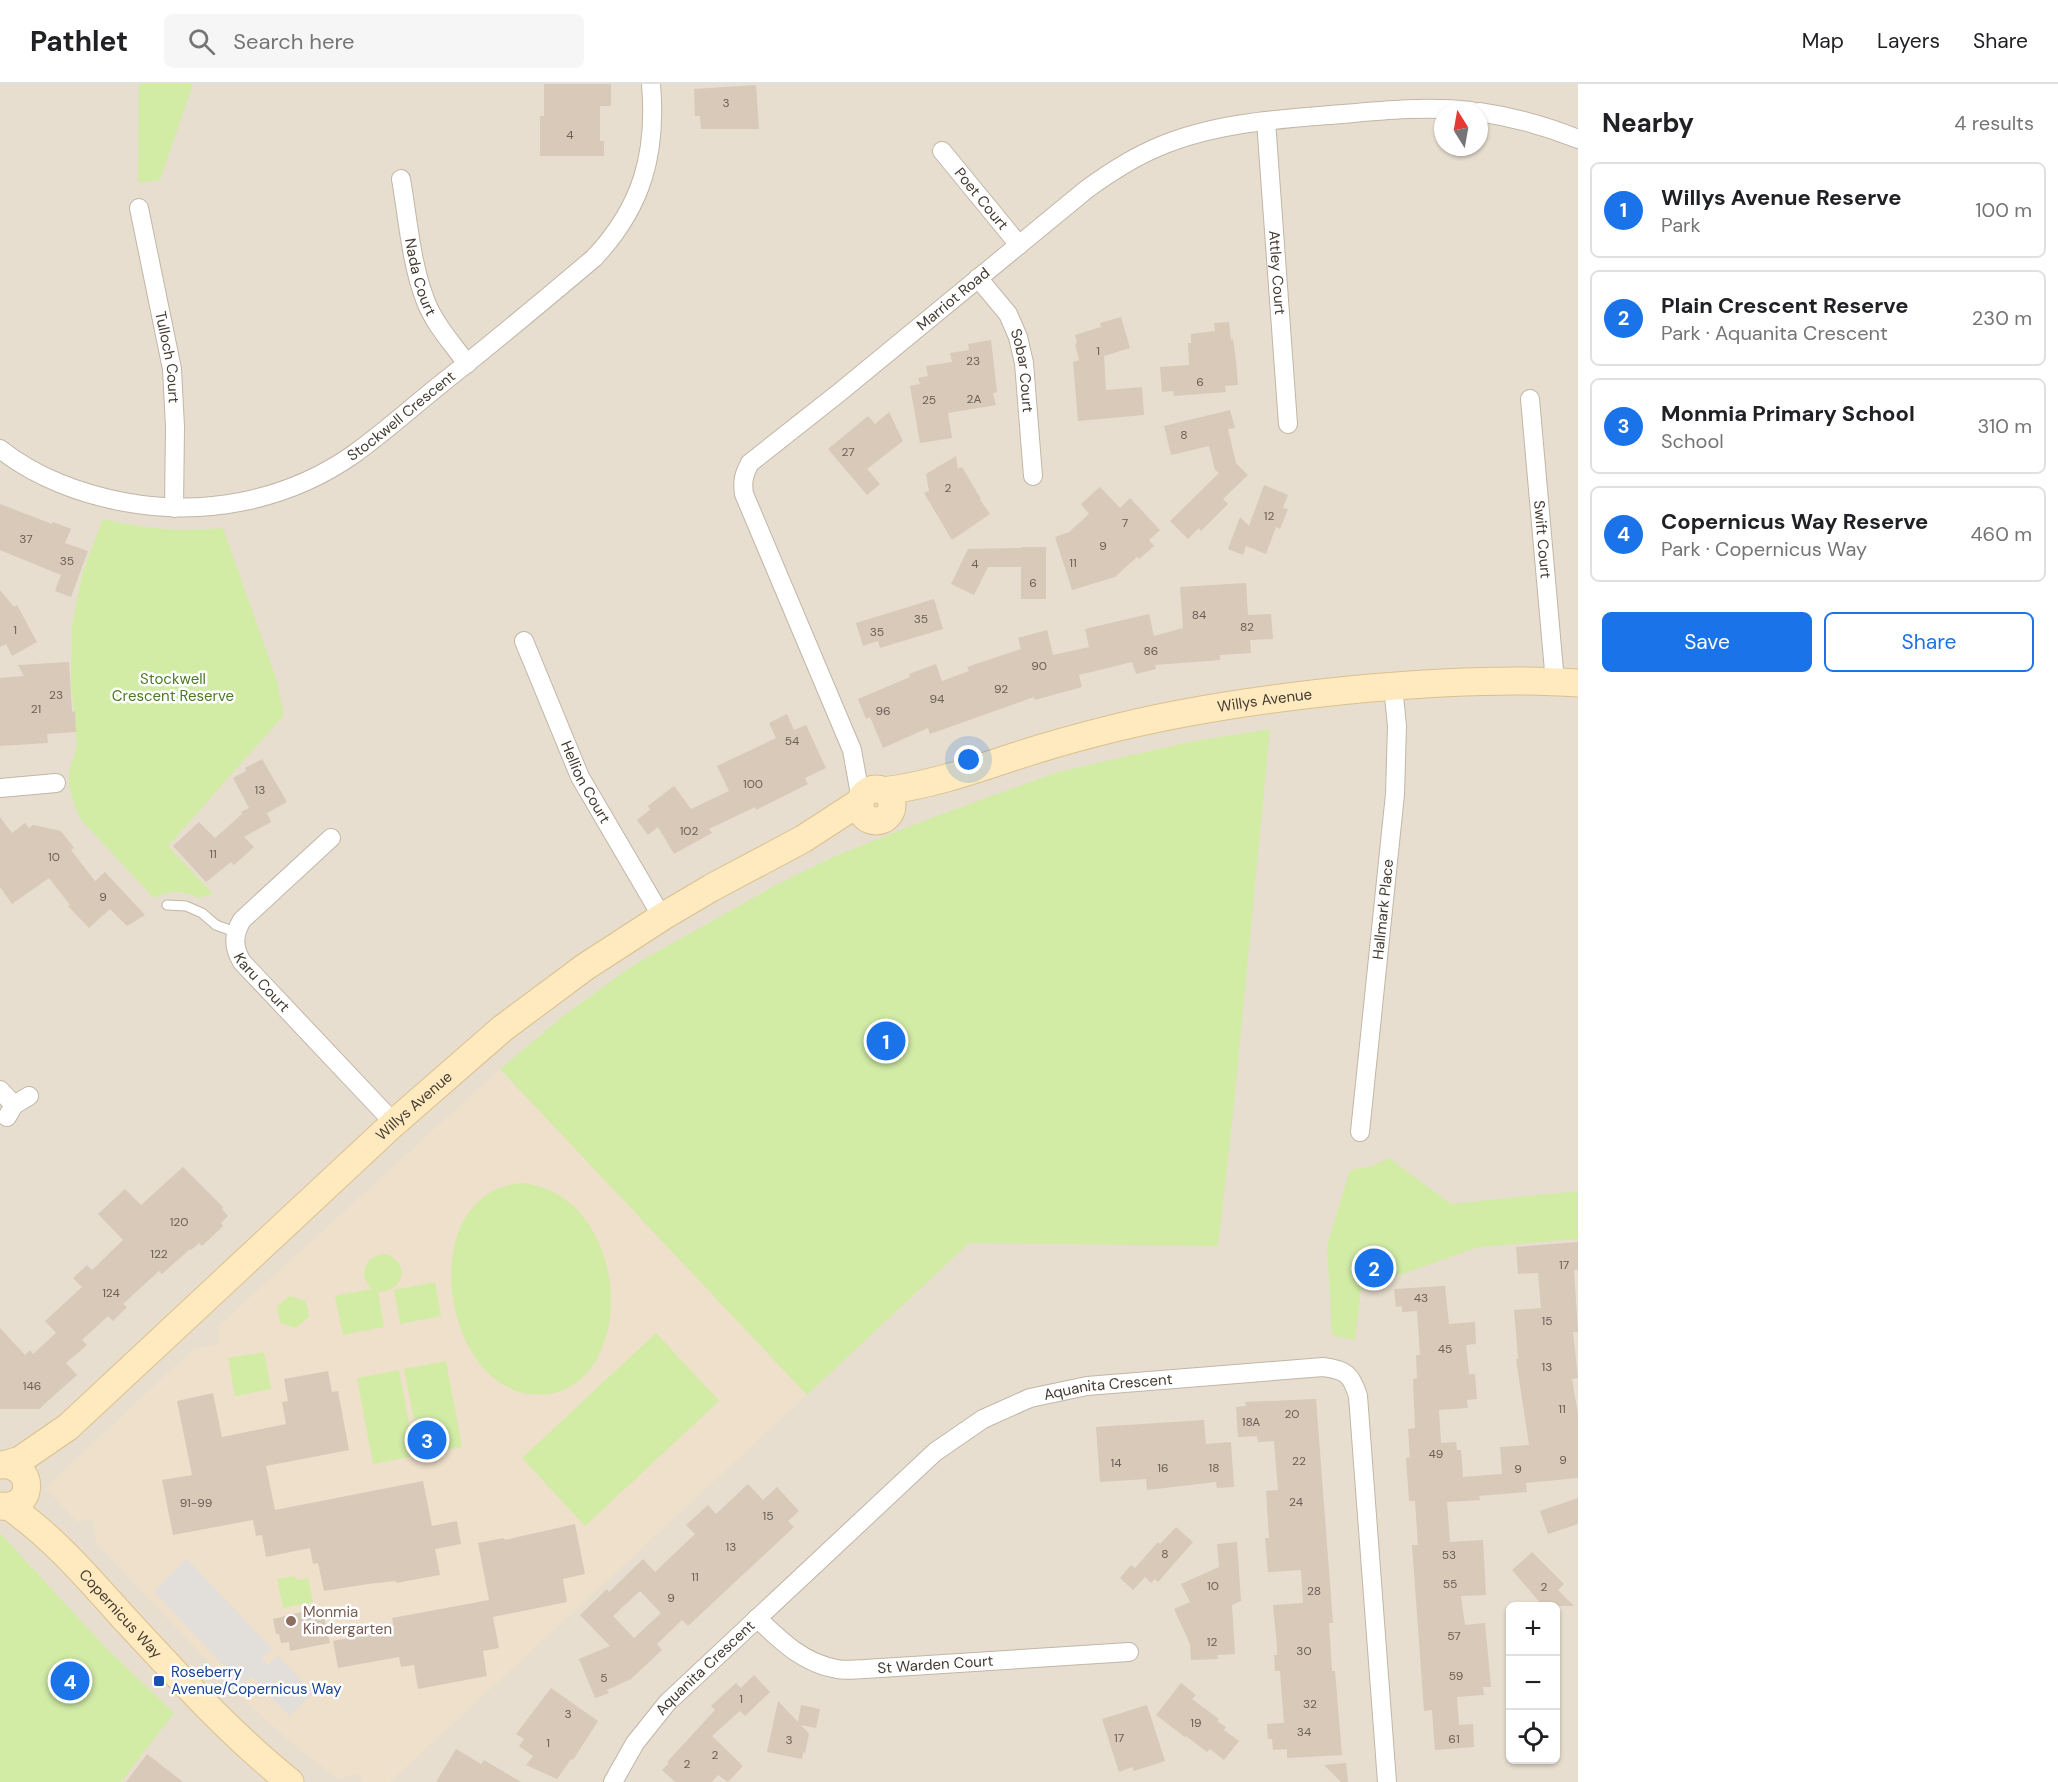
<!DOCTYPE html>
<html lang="en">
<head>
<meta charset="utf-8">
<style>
  :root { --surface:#fff; --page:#f6f6f6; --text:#202124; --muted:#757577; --line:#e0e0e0; --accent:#1a73e8 }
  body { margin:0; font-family:"DM Sans",sans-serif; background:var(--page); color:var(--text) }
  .controls { position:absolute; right:18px; bottom:18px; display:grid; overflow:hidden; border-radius:9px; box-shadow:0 2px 4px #0004 }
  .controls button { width:54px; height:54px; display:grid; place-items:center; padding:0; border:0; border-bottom:2px solid var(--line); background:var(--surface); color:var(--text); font:30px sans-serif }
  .compass { position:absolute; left:1434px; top:18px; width:54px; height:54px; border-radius:50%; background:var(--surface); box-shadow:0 2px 4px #0004; rotate:349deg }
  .you { position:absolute; left:969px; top:676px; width:21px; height:21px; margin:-15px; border:4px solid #fff; border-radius:50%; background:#1a73e8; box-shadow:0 0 0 9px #1a73e833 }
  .badge { display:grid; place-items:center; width:39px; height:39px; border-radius:50%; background:var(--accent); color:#fff; font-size:20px; font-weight:700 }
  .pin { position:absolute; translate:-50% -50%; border:3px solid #fff; box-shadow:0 2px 6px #0006 }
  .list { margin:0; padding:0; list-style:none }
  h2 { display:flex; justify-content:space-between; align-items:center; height:78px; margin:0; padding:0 24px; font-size:26px }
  h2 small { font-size:20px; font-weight:400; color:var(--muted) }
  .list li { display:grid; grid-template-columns:39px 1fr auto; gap:18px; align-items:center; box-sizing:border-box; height:96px; margin:0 12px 12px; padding:0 12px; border:2px solid var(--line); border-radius:9px }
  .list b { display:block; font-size:22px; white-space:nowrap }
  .list p { margin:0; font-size:20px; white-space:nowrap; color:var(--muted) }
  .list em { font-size:20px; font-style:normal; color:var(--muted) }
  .actions { display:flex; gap:12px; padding:18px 24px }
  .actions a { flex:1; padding:14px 0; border:2px solid var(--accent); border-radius:9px; text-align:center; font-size:21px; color:var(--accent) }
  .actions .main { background:var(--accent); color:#fff }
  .icon { flex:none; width:33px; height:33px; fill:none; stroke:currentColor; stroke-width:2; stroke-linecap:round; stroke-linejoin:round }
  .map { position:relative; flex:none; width:1578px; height:1698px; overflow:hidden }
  header { display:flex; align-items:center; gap:36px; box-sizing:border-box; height:84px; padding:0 30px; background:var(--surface); border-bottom:2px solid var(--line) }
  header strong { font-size:28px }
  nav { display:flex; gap:33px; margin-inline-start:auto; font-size:21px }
  .search { width:420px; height:54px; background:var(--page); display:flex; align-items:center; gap:15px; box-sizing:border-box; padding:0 21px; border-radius:9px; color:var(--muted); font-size:22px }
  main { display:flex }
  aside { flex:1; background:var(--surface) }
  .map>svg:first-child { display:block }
</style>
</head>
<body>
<header>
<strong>Pathlet</strong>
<div class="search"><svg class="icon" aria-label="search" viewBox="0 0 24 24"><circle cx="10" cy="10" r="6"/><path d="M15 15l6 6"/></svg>Search here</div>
<nav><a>Map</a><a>Layers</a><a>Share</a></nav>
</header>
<main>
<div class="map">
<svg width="1578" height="1698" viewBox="0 0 1578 1698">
  <rect width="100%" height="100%" fill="#f3ece2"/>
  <path fill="#e7decf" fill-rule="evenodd" d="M0,0H1578V1698H0ZM1443,27H1479V63H1443ZM1510,1522H1556V1676H1510Z"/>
  <path fill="#eee0ca" d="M500,985L807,1311L390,1698H361L360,1690L338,1695L294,1661L247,1619L97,1460L92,1435L77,1438L47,1406L48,1401L193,1265L220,1260L217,1243Z"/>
  <path fill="#d2eca6" d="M139,0H193L160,96L138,99Z
    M103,435C143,445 181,448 223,444L277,597L284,631L168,762L213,810L199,814C183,806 170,806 154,814L82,737L76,726L69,702V688L77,661L71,598L72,541L83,487Z
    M1270,645L1233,1030L1218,1162L969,1159L807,1311L500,985L567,929L632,882L774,802L835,772L931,734L1058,688L1194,657Z
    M1389,1074L1451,1120L1578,1107V1155L1478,1163L1361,1205L1355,1256L1332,1251L1327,1161L1350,1086L1372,1082Z
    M521,1099C601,1105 633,1215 595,1278C585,1295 567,1308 548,1310C443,1323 408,1110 521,1099Z
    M386,1170C412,1180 403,1208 378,1208L384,1243L343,1251L335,1212L371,1205L364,1193C364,1178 371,1171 386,1170Z
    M435,1198L441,1232L400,1240L394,1206Z
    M290,1212L306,1217L309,1233L296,1244L280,1239L277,1222Z
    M656,1249L719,1317L585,1442L522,1374Z
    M264,1268L271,1305L235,1312L228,1274Z
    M446,1277L462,1363L421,1370L404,1285Z
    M399,1286L415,1372L373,1380L357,1294Z
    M0,1449L106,1564L174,1629L121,1698H0Z
    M295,1492L296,1496L308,1494L313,1518L283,1524L277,1495Z"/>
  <path fill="#e2dfdb" d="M187,1475L272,1565L262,1574L267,1581L278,1572L313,1609L289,1632L252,1593L242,1601L154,1507Z"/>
  <path fill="#d8c9b9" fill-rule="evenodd" d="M544,0H611V22H600V57H604V72H540V32H544Z
    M756,1L759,45H701L700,32H695L694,5Z
    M1121,233L1130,264L1104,272L1106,306L1142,303L1144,331L1078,337L1073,278L1079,276L1075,260L1077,259L1075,251L1101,243L1100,239Z
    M1229,238L1231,256L1233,255L1236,277L1238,301L1225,302L1226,308L1174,312L1173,307L1162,308L1160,283L1189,281L1188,259H1191V250L1215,247L1214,239Z
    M991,256L997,308L993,309L996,321L948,329L952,354L920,359L910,302L920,300L918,294L928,292L926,282L952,278L950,269L969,266L968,260Z
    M1230,326L1235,344L1228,345L1236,379L1248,391L1223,415L1228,420L1201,447L1199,444L1188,455L1170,437L1219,389L1215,386L1209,362L1171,371L1164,342Z
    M889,328L903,357L867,385L880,400L867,411L828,365L868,332L875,340Z
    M956,372L958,385L962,383L981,415L980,416L990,430L952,456L924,409L929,407L926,390Z
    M1264,401L1288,411L1283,424L1288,425L1280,445L1276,443L1266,470L1246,462L1243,471L1228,465L1240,433L1249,442Z
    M1100,403L1120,424L1130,414L1160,446L1149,456L1154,462L1139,475L1137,473L1115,493L1072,506L1055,453L1069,448L1089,430L1081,420Z
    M0,420L52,440L53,438L71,445L65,459L88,467L71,513L55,507L61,491L0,466Z
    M1021,463H1046V515H1021V483H988L974,511L951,500L968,465L1022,464Z
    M1246,499L1248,531L1271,530L1273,555L1250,556L1251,569L1220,571V576L1155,581L1156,585L1136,590L1132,578L1079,591L1082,603L1035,616L1034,613L930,650L928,644L883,664L870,633L866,635L858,615L910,593L909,590L936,580L942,597L969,587L967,583L1021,565L1018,554L1047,546L1053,571L1089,563L1085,545L1149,530L1154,552L1183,544L1180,503Z
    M0,506L14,523L17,521L37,558L12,572L6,560L0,563Z
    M934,515L943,545L880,564L878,557L863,562L856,539Z
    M69,578L72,628L75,627L76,648L47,650L48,659L0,662V594L24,592L18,581Z
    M787,630L794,646L806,641L826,684L805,694L808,700L756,726L755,723L709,745L712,749L674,770L658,743L648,751L637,736L650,726L648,722L674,702L691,725L729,707L717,682L776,654L769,639Z
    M262,675L287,718L267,729L271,738L244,753L254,763L234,781L231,778L206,798L173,762L199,738L215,754L242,730L241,728L249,724L233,694L246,687L245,684Z
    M0,733L12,749L25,739L29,744L33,741L61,747L74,764L71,766L95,797L105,788L145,831L127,842L110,825L89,844L68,822L70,821L49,794L12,820L0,803Z
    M183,1083L223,1123L222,1125L228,1132L221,1139L223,1142L202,1162L199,1159L191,1166L190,1165L162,1190L159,1187L123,1220L127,1223L113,1237L108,1232L82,1256L87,1261L66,1279L77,1291L39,1325H0V1244L25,1271L30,1266L33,1270L56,1249L45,1237L82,1203L73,1194L87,1181L92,1186L123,1156L98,1130L125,1105L141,1121Z
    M1578,1158V1186H1574L1578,1248H1573L1578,1294L1572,1295L1578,1330V1394L1526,1399L1527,1408L1479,1412L1480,1416L1447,1418L1450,1458L1483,1456L1486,1511L1461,1512L1465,1541L1485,1539L1491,1603H1483L1484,1611L1457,1613L1459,1641L1473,1640L1474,1663L1435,1666L1432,1626L1424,1627L1412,1461H1418L1415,1417H1409L1406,1374L1410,1373L1408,1345L1415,1344L1413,1295L1417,1294L1416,1271H1420L1417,1227L1402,1228V1222L1396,1223L1394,1205L1445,1202L1449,1240L1475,1238L1476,1260L1466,1261L1469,1290H1475L1477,1315L1467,1316L1468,1324L1439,1326L1441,1359L1456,1358L1457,1366H1461L1463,1393L1502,1390L1500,1363L1529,1361L1516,1275H1518L1514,1226L1541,1224L1538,1189L1518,1190L1516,1163Z
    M328,1287L332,1308L338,1307L349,1366L266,1382L275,1426L423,1397L432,1442L457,1437L461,1460L435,1465L440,1491L396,1499V1497L368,1500L324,1507L318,1479L313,1480L310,1464L266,1473L262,1451L256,1452L253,1436L173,1451L162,1396L192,1391L177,1317L213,1309L222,1353L286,1340L282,1318L288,1317L284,1295Z
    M1316,1315L1333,1539H1329L1332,1587H1335L1342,1671L1287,1674V1665L1273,1666L1272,1655H1268L1267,1640L1284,1639L1280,1587H1275L1274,1571H1277V1563L1273,1521L1303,1519L1301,1486L1268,1488L1265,1454H1269L1266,1407L1278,1406L1274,1357L1258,1358L1257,1352L1238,1353L1236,1323L1246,1322L1245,1318Z
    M1204,1336L1206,1360L1231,1358L1234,1403L1217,1404L1216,1398L1147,1406L1146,1395L1100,1398L1096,1343Z
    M748,1400L763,1416L777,1403L799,1427L788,1437L794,1443L688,1542L682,1536L657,1560L662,1566L631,1595L607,1606L609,1609L595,1614L579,1575L610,1562L580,1531L607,1505L609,1508L643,1475L655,1488L695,1450L686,1441L708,1421L716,1430ZM640,1507L661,1529L634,1554L613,1532Z
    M1578,1414V1440L1548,1450L1540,1427Z
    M575,1440L585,1490L563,1495L567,1518L493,1533L499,1564L483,1567L487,1592L418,1605L414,1581L401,1583L399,1573L338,1584L333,1557L394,1545L392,1534L489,1516L478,1459L504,1454L505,1456Z
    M1176,1443L1193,1458L1158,1498L1155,1495L1151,1499L1145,1493L1133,1506L1120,1494L1131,1481L1135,1484L1158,1458L1160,1460Z
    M1237,1458L1241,1517L1232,1521L1235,1570L1217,1571L1218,1575L1191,1576L1190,1560L1174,1525L1190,1518L1181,1500L1219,1483L1217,1460Z
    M1532,1468L1564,1500L1558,1506L1574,1522H1543L1512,1486Z
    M322,1523L330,1559L290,1567L289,1558L281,1559L279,1550H276L273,1535Z
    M754,1591L770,1608L745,1632L740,1627L712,1652L743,1682L728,1698L718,1691L712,1698H675L662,1686L669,1679L667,1678L715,1626L711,1622L736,1599L741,1604Z
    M1181,1599L1196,1611L1192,1615L1219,1635L1217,1637L1226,1643L1224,1646L1239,1657L1224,1676L1210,1665L1207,1668L1186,1652L1185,1653L1156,1631Z
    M551,1604L598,1637L573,1676L571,1675L557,1695L526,1681L533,1672L519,1662L524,1655L516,1650Z
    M778,1617L798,1638L801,1621L820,1625L816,1644L801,1641L809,1650L805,1669L803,1668L802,1675L767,1668Z
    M1147,1621L1165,1677L1134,1687L1132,1683L1119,1688L1102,1635Z
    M456,1665L481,1680L484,1676L521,1698H436Z
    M147,1670L183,1698H126Z
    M1346,1679L1348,1698H1341L1324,1681Z"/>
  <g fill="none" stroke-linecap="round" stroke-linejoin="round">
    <g stroke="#c1b6a7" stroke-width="11">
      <path id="lane" d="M167,821L186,822L202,829L216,841L235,848"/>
    </g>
    <g stroke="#c1b6a7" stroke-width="20">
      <g id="street">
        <path d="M1479,28C1513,33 1546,42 1578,55"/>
        <path id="s1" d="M1266,37L1288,340"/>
        <path id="s2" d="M942,67L1019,161"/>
        <path id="s3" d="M401,95C408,135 411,180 426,218C435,241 453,260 467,280"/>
        <path id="s4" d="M139,124L172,285L175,343L174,424"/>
        <path id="s5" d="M978,194L1008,230L1018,253L1024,279L1033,392"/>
        <path id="s6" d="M1530,315L1555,598"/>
        <path id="s7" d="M0,365C35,393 81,410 124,418C204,433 287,417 354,370C382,350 409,326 436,304C489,262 542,218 594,174C642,123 657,70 651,0"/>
        <path id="s8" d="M524,557L580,693L662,833"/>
        <path d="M0,704L56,699"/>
        <path id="s9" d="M861,716L852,666L744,410C742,397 744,390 750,379L840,308L1087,105C1109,89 1132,74 1158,63C1216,38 1282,35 1343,30C1386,26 1429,22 1471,27"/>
        <path id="s10" d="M331,754L242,836C233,851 233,863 242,878L394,1039"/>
        <path d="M0,1006L14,1021"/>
        <path d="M7,1033L14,1021L29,1012"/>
        <path id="s11" d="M1360,1048L1395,710L1397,642L1393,602"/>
        <path id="s12" d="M757,1534C781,1557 803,1579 837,1585C845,1587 856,1585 865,1585L1129,1568"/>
        <path id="s13" d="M613,1698L635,1659L667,1619L935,1368L983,1335L1030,1314L1087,1302L1323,1283C1346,1286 1351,1290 1358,1312L1387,1698"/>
      </g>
    </g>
    <g stroke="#dac08e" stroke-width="29">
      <g id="secondary">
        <circle cx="876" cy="721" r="16"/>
        <path id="s14" d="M883,707C926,702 968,688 1010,674C1046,662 1082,652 1119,643C1201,623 1285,612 1370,604C1439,598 1509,594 1578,599"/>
        <path id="s15" d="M7,1380L20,1376L68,1343L394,1039L503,944L585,883L662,833L711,804L803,755L860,718"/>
        <path d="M0,1381C36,1378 35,1427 0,1422"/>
        <path id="s16" d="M10,1423C54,1454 88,1494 124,1534C178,1592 228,1648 290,1698"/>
      </g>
    </g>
    <use href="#lane" stroke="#fff" stroke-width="9"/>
    <use href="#street" stroke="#fff" stroke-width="18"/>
    <use href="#secondary" stroke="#ffeabf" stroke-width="27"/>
  </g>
  <circle fill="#8d6e63" stroke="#fff" stroke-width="2" cx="291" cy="1537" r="6"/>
  <rect fill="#1a4fb4" stroke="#fff" stroke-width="2" x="153" y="1591" width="12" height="12" rx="3"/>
  <g text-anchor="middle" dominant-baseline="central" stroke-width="5" stroke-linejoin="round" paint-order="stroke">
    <g font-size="12" fill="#695f54">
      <text x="726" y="19">3</text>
      <text x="570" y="51">4</text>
      <text x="1098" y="267">1</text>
      <text x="973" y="277">23</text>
      <text x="1200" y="298">6</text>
      <text x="974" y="315">2A</text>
      <text x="929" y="316">25</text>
      <text x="1184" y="351">8</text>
      <text x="848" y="368">27</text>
      <text x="948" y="404">2</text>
      <text x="1269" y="432">12</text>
      <text x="1125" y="439">7</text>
      <text x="26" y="455">37</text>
      <text x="1103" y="462">9</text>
      <text x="67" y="477">35</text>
      <text x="1073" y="479">11</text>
      <text x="975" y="480">4</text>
      <text x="1033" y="499">6</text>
      <text x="1199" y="531">84</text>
      <text x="921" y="535">35</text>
      <text x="1247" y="543">82</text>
      <text x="15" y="546">1</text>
      <text x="877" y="548">35</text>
      <text x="1151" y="567">86</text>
      <text x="1039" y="582">90</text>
      <text x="1001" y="605">92</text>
      <text x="56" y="611">23</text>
      <text x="937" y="615">94</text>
      <text x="36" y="625">21</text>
      <text x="883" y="627">96</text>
      <text x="792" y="657">54</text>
      <text x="753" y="700">100</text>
      <text x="260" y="706">13</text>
      <text x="689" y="747">102</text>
      <text x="213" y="770">11</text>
      <text x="54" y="773">10</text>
      <text x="103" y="813">9</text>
      <text x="179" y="1138">120</text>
      <text x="159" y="1170">122</text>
      <text x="1564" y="1181">17</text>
      <text x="111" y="1209">124</text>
      <text x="1421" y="1214">43</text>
      <text x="1547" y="1237">15</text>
      <text x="1445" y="1265">45</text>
      <text x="1547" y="1283">13</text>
      <text x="32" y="1302">146</text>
      <text x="1562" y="1325">11</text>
      <text x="1292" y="1330">20</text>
      <text x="1251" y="1338">18A</text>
      <text x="1436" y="1370">49</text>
      <text x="1563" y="1376">9</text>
      <text x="1299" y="1377">22</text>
      <text x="1116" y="1379">14</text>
      <text x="1163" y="1384">16</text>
      <text x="1214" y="1384">18</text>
      <text x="1518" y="1385">9</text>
      <text x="1296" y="1418">24</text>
      <text x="196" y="1419">91-99</text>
      <text x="768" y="1432">15</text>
      <text x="731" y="1463">13</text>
      <text x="1165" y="1470">8</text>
      <text x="1449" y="1471">53</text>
      <text x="695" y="1493">11</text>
      <text x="1450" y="1500">55</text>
      <text x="1213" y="1502">10</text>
      <text x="1544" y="1503">2</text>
      <text x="1314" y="1507">28</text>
      <text x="671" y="1514">9</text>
      <text x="1454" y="1552">57</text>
      <text x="1212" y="1558">12</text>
      <text x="1304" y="1567">30</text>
      <text x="1456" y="1592">59</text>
      <text x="604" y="1594">5</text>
      <text x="741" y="1615">1</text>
      <text x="1310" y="1620">32</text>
      <text x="568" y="1630">3</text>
      <text x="1196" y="1639">19</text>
      <text x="1304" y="1648">34</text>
      <text x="1119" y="1654">17</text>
      <text x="1454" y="1655">61</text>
      <text x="789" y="1656">3</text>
      <text x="548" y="1659">1</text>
      <text x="715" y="1671">2</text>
      <text x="687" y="1680">2</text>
    </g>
    <g font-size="15" fill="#443c32" stroke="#fff">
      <text stroke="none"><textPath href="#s2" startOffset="62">Poet Court</textPath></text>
      <text stroke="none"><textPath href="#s1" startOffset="152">Attley Court</textPath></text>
      <text stroke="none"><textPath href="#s3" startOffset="100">Nada Court</textPath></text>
      <text stroke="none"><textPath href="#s9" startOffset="622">Marriot Road</textPath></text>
      <text stroke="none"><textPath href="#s4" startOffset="152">Tulloch Court</textPath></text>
      <text stroke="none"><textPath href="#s5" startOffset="106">Sobar Court</textPath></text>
      <text stroke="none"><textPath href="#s7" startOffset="438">Stockwell Crescent</textPath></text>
      <text stroke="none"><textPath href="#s6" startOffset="141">Swift Court</textPath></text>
      <text stroke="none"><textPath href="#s14" startOffset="393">Willys Avenue</textPath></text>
      <text stroke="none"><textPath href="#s8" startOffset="154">Hellion Court</textPath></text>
      <text stroke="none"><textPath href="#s11" startOffset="224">Hallmark Place</textPath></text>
      <text stroke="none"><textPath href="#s10" startOffset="194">Karu Court</textPath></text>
      <text stroke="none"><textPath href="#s15" startOffset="544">Willys Avenue</textPath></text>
      <text stroke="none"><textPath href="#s13" startOffset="652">Aquanita Crescent</textPath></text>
      <text stroke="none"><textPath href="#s16" startOffset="154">Copernicus Way</textPath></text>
      <text stroke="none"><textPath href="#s12" startOffset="195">St Warden Court</textPath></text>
      <text stroke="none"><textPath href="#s13" startOffset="148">Aquanita Crescent</textPath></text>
    </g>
    <g font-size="15" fill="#4b7b21" stroke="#fff">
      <text x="173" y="595">Stockwell<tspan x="173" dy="17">Crescent Reserve</tspan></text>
    </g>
    <g font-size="15" fill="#785e54" stroke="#fff" text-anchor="start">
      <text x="303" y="1528">Monmia<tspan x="303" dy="17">Kindergarten</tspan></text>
    </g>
    <g font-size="15" fill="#164399" stroke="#fff" text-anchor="start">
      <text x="171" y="1588">Roseberry<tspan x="171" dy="17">Avenue/Copernicus Way</tspan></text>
    </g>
  </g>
</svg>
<div class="controls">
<button>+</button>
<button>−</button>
<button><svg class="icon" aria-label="locate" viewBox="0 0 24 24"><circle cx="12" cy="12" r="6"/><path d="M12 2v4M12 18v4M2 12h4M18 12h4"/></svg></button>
</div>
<svg class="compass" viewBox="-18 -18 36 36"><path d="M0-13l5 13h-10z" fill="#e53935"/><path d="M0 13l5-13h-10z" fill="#757577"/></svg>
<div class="you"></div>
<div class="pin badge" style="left:886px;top:957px">1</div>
<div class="pin badge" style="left:1374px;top:1184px">2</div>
<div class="pin badge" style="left:427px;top:1356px">3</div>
<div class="pin badge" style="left:70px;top:1597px">4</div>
</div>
<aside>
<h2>Nearby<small>4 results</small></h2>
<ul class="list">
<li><span class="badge">1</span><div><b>Willys Avenue Reserve</b><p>Park</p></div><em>100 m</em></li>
<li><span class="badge">2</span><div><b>Plain Crescent Reserve</b><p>Park · Aquanita Crescent</p></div><em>230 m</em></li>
<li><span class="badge">3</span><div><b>Monmia Primary School</b><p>School</p></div><em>310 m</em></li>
<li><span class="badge">4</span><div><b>Copernicus Way Reserve</b><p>Park · Copernicus Way</p></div><em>460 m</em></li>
</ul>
<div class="actions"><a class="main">Save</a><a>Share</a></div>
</aside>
</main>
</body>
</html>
